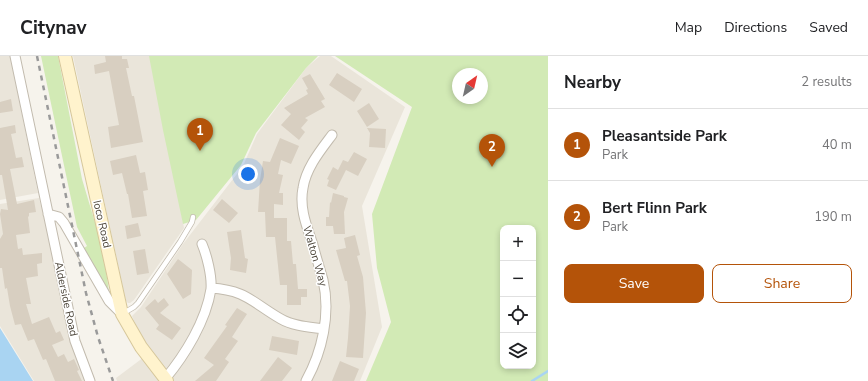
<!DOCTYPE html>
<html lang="en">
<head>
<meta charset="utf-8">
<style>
  :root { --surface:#fff; --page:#f6f6f6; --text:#202124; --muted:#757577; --line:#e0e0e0; --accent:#b45309 }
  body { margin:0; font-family:"Nunito Sans",sans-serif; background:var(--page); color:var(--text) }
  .controls { position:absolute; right:12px; bottom:12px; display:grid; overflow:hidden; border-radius:8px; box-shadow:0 2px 6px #0003 }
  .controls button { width:36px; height:36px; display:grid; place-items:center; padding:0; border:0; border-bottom:1px solid var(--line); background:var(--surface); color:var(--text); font:20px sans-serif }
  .compass { position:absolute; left:452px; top:12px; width:36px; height:36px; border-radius:50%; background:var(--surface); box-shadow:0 2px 6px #0003; rotate:34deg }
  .you { position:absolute; left:248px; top:118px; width:14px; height:14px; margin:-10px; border:3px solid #fff; border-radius:50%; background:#1a73e8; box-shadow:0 0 0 6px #1a73e833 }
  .badge { display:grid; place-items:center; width:26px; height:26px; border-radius:50%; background:var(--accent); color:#fff; font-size:13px; font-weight:700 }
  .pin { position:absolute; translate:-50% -33px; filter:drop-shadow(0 1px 2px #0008) }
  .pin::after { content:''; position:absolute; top:21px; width:14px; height:12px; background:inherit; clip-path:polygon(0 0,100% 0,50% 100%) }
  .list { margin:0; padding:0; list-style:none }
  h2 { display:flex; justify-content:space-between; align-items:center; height:52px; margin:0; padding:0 16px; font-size:17px }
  h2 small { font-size:13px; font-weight:400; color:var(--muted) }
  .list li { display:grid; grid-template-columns:26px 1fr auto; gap:12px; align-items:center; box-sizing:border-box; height:72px; padding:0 16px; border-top:1px solid var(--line) }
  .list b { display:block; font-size:15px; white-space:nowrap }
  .list p { margin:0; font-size:13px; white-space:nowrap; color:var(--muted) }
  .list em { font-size:13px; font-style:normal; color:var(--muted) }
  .actions { display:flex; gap:8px; padding:12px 16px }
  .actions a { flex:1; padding:9px 0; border:1px solid var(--accent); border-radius:8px; text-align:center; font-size:14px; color:var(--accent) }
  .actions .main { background:var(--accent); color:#fff }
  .icon { flex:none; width:22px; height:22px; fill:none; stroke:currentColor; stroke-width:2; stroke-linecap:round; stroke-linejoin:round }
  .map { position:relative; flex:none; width:548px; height:325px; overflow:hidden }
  header { display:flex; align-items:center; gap:24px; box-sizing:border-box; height:56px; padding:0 20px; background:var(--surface); border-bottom:1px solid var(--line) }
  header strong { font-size:19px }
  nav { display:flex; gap:22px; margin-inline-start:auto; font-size:14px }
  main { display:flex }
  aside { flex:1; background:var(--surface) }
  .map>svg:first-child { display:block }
</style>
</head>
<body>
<header>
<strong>Citynav</strong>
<nav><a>Map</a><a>Directions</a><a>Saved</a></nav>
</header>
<main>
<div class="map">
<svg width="548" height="325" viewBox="0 0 548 325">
  <rect width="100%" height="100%" fill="#f6f3ec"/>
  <path fill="#eae5da" d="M0,0H10L38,137L0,144Z
    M73,0H152L184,172L134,244L130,247H128L126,245L124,237Z
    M320,0H331L405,51L362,150L382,271L360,325H117L116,322L148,298L132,260L141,251L183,188L243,110L257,78L306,12Z
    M39,142L50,187L67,270L86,325H34L0,270V148Z"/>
  <path fill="#d2eab5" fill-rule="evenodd" d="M41,0H58L82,123L99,180L107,221L109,237L84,192L87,190L77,171Z
    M149,0H318L306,12L256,77L241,109L196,164L183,168L163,74Z
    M335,0H548V325H366L391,266L377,212L372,158L412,51ZM458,18H482V42H458ZM503,172H533V310H503Z"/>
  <path fill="#a9d4f2" d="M0,272L33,325H0Z"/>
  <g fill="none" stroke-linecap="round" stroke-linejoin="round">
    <path stroke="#a9d4f2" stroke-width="2.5" d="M532,325L548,315"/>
  </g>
  <path fill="#d8cfc1" d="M105,0H122V3H127L129,12H126L132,40H134L143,86L111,92L108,71L119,69L109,15L95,18L94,9L106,6Z
    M337,17L362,33L354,46L329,29Z
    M310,18L325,43L321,45L325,51L305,62L308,64L301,72L305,76L299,84L281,69L291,58L284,52L308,38L306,34L308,33L302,22Z
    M11,43L13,55L0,57V46Z
    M369,47L379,63L367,71L357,55Z
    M15,69L16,77L11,78L16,102L22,101L24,111L10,113L17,148L34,144L36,156L29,157V160L28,161L30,177L16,179L18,193L22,192L23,199L42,197V207L37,208L38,220L26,222L31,248H26L32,268L49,261L56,277L60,275L64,284L52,289L58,301L64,298L68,306L74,303L79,314L77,315L82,325H55L46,303L43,304L34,283L28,285L21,268L15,269L10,250L7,232L5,233L2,212H0V183L3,178L0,158L1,153L8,154L2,119H0V72Z
    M367,72L386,73L385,92L369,91L370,77Z
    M280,82L299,90L291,108L281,104L278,118L283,119L279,137H283V149L274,148V162H287V185H291L293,208H296L298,233H307V241H301V249H287V229H280L275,181H266L265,156H258L260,124L263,105L270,106Z
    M354,96L367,103L358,120L346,114L336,134L327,130L329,124L327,123L333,111L338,114L343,104L348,106Z
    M136,99L140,117L145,116L148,134L143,135L147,160L132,162L128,138H127L122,117L113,119L110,105Z
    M333,137L344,140V141L348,142L344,156L345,178H334L333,170H326V161H329L330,146L331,147Z
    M222,143L238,157L229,167L213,154Z
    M138,167L141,180L127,183L125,170Z
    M241,174L245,202L248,203L246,217L230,214L231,202L227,176Z
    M355,179L360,199L357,200L363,221L366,257L363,302L346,301L348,282L350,250L347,225H345L336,194L346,192L344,182Z
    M145,193L149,217L137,219L133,195Z
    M178,203L192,214L191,238L183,243L167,218Z
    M164,242L169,249L160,257L181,272L172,284L156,273L159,269L145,252L155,243L158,247Z
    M237,252L247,258L232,281L238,285L225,303L229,306L216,325H195L214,309L204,302L227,270L225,269Z
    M272,280L299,285L297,299L269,294Z
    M278,301L292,312L282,325H260Z
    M340,305L359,313L354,325H332Z"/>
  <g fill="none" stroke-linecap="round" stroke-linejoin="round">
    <g stroke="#c2bbae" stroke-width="6">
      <path id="service" d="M122,258L134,251L138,247L180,186L192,166L193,161"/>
    </g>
    <g stroke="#c2bbae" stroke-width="11">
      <path id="minor" d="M15,0L75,285L90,325
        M48,158L59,161L64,167L109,245L122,258
        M211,232C246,234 253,247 281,263C293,270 309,271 323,273
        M165,323C185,299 206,265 211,233C212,220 207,200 202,188
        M306,325C322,296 331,258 323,224C320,213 316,201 313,189C307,171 299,152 303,132C306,112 320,95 332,79"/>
    </g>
    <g stroke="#d6c79b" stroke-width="14">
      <path id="secondary" d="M65,0L122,258L141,291L167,325"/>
    </g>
    <use href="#service" stroke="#fff" stroke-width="4.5"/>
    <use href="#minor" stroke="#fff" stroke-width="9"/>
    <use href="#secondary" stroke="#fff3cd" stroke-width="12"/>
    <path stroke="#9a9a9a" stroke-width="2.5" stroke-dasharray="5 5" stroke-linecap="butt" d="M37,0L86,237L98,281L113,325"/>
  </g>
  <g text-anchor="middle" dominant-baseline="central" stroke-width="3" stroke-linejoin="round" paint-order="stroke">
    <g font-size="11" fill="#4b4439" stroke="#fff">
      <text transform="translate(102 168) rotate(77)">Ioco Road</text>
      <text transform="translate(315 200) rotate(74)">Walton Way</text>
      <text transform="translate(66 243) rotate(78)">Alderside Road</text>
    </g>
  </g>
</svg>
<div class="controls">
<button>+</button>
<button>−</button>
<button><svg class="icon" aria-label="locate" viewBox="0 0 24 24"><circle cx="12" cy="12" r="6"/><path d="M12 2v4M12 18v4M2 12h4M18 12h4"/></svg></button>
<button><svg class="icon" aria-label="layers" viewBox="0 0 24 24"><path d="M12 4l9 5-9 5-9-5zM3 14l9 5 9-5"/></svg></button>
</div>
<svg class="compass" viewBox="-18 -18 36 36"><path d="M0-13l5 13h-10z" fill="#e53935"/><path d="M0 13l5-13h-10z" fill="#757577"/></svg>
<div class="you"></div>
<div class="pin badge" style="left:200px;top:95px">1</div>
<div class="pin badge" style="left:492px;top:111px">2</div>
</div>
<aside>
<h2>Nearby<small>2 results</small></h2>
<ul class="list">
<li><span class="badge">1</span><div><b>Pleasantside Park</b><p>Park</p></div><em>40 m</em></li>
<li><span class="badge">2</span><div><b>Bert Flinn Park</b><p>Park</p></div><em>190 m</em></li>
</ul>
<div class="actions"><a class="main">Save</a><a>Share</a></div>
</aside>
</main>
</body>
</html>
